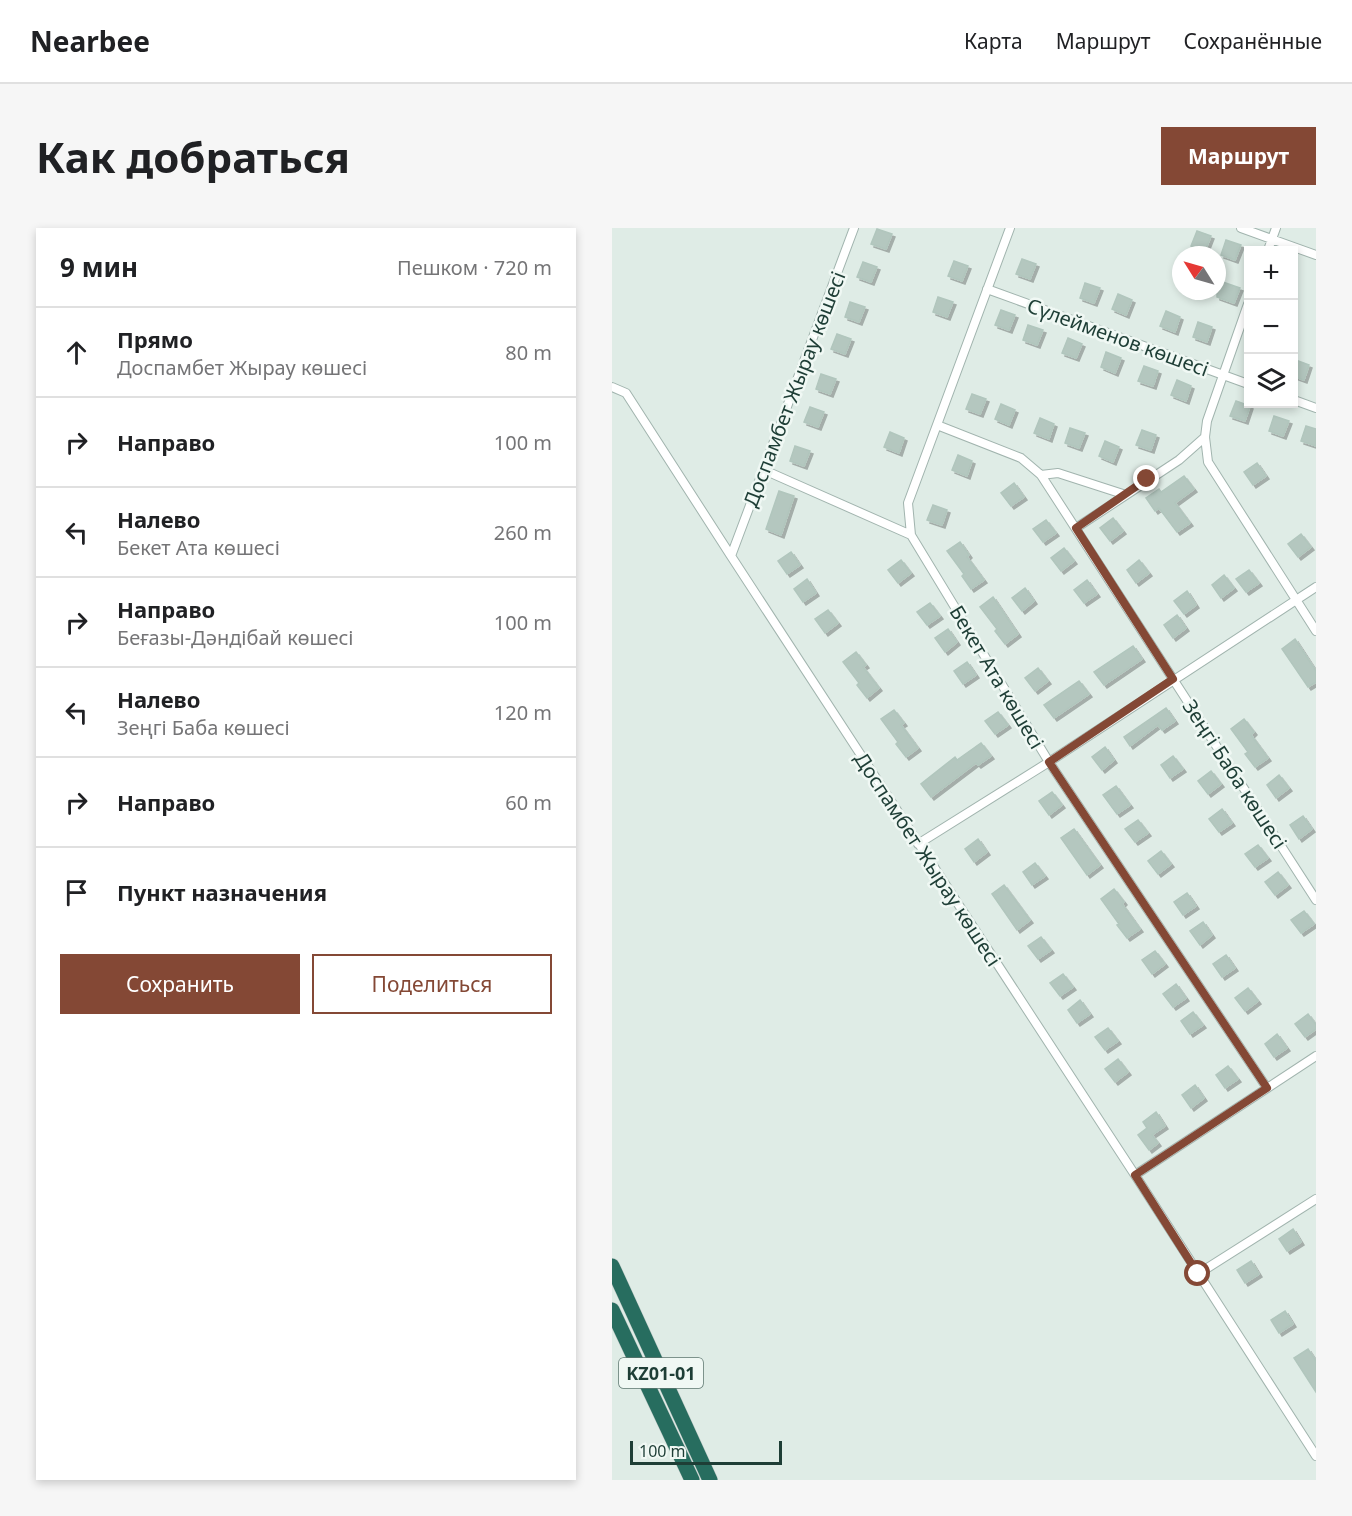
<!DOCTYPE html>
<html lang="ru">
<head>
<meta charset="utf-8">
<style>
  :root { --surface:#fff; --page:#f6f6f6; --text:#202124; --muted:#757577; --line:#e0e0e0; --accent:#844835 }
  body { margin:0; font-family:"Noto Sans",sans-serif; background:var(--page); color:var(--text) }
  .controls { position:absolute; right:18px; top:18px; display:grid; overflow:hidden; border-radius:0px; box-shadow:0 3px 9px #0003 }
  .controls button { width:54px; height:54px; display:grid; place-items:center; padding:0; border:0; border-bottom:2px solid var(--line); background:var(--surface); color:var(--text); font:30px sans-serif }
  .compass { position:absolute; left:560px; top:18px; width:54px; height:54px; border-radius:50%; background:var(--surface); box-shadow:0 3px 9px #0003; rotate:307deg }
  .scale { position:absolute; left:18px; bottom:15px; width:152px; box-sizing:border-box; padding-left:6px; border:3px solid #1e3e36; border-top:0; font-size:16px; line-height:21px; white-space:nowrap; color:#1e3e36; -webkit-text-stroke:4px #f0f8f4; paint-order:stroke }
  .stop { position:absolute; width:18px; height:18px; margin:-14px; border:4px solid #844835; border-radius:50%; background:#fff }
  .stop.end { background:#844835; border-color:#fff; box-shadow:0 2px 6px #0008 }
  .list { margin:0; padding:0; list-style:none }
  h2 { display:flex; justify-content:space-between; align-items:center; height:78px; margin:0; padding:0 24px; font-size:26px }
  h2 small { font-size:20px; font-weight:400; color:var(--muted) }
  .list li { display:grid; grid-template-columns:39px 1fr auto; gap:18px; align-items:center; box-sizing:border-box; height:90px; padding:0 24px; border-top:2px solid var(--line) }
  .list b { display:block; font-size:22px; white-space:nowrap }
  .list p { margin:0; font-size:20px; white-space:nowrap; color:var(--muted) }
  .list em { font-size:20px; font-style:normal; color:var(--muted) }
  .actions { display:flex; gap:12px; padding:18px 24px }
  .actions a { flex:1; padding:14px 0; border:2px solid var(--accent); border-radius:0px; text-align:center; font-size:21px; color:var(--accent) }
  .actions .main { background:var(--accent); color:#fff }
  .icon { flex:none; width:33px; height:33px; fill:none; stroke:currentColor; stroke-width:2; stroke-linecap:round; stroke-linejoin:round }
  .map { position:relative; flex:none; width:704px; height:1252px; overflow:hidden; border-radius:0px }
  header { display:flex; align-items:center; gap:36px; box-sizing:border-box; height:84px; padding:0 30px; background:var(--surface); border-bottom:2px solid var(--line) }
  header strong { font-size:28px }
  nav { display:flex; gap:33px; margin-inline-start:auto; font-size:21px }
  .intro { display:flex; align-items:center; justify-content:space-between; box-sizing:border-box; height:144px; padding:0 36px }
  h1 { margin:0; font-size:42px }
  .button { padding:15px 27px; border-radius:0px; background:var(--accent); color:#fff; font-size:21px; font-weight:700 }
  main { display:flex; gap:36px; padding:0 36px }
  aside { flex:1; background:var(--surface); border-radius:0px; box-shadow:0 3px 9px #0003 }
  .map>svg:first-child { display:block }
</style>
</head>
<body>
<header>
<strong>Nearbee</strong>
<nav><a>Карта</a><a>Маршрут</a><a>Сохранённые</a></nav>
</header>
<div class="intro"><h1>Как добраться</h1><a class="button">Маршрут</a></div>
<main>
<aside>
<h2>9 мин<small>Пешком · 720 m</small></h2>
<ul class="list">
<li><svg class="icon" aria-label="ahead" viewBox="0 0 24 24"><path d="M12 20V5M6 11l6-6 6 6"/></svg><div><b>Прямо</b><p>Доспамбет Жырау көшесі</p></div><em>80 m</em></li>
<li><svg class="icon" aria-label="right" viewBox="0 0 24 24"><path d="M7 20v-9h11M14 6l5 5-5 5"/></svg><div><b>Направо</b></div><em>100 m</em></li>
<li><svg class="icon" aria-label="left" viewBox="0 0 24 24"><path d="M17 20v-9H6M10 6l-5 5 5 5"/></svg><div><b>Налево</b><p>Бекет Ата көшесі</p></div><em>260 m</em></li>
<li><svg class="icon" aria-label="right" viewBox="0 0 24 24"><path d="M7 20v-9h11M14 6l5 5-5 5"/></svg><div><b>Направо</b><p>Беғазы-Дәндібай көшесі</p></div><em>100 m</em></li>
<li><svg class="icon" aria-label="left" viewBox="0 0 24 24"><path d="M17 20v-9H6M10 6l-5 5 5 5"/></svg><div><b>Налево</b><p>Зеңгі Баба көшесі</p></div><em>120 m</em></li>
<li><svg class="icon" aria-label="right" viewBox="0 0 24 24"><path d="M7 20v-9h11M14 6l5 5-5 5"/></svg><div><b>Направо</b></div><em>60 m</em></li>
<li><svg class="icon" aria-label="arrive" viewBox="0 0 24 24"><path d="M6 21V4h12l-3 4 3 4H6"/></svg><div><b>Пункт назначения</b></div></li>
</ul>
<div class="actions"><a class="main">Сохранить</a><a>Поделиться</a></div>
</aside>
<div class="map">
<svg width="704" height="1252" viewBox="0 0 704 1252">
  <defs>
    <filter id="shadow"><feDropShadow dx="3" dy="3" stdDeviation="0" flood-color="#0004"/></filter>
  </defs>
  <rect width="100%" height="100%" fill="#dfece6"/>
  <path fill="#b4c7bf" stroke="#b1c6bd" stroke-width="1.5" filter="url(#shadow)" d="M265,1L280,6L274,21L259,16Z
    M585,3L599,8L593,23L579,18Z
    M614,12L629,17L623,32L609,27Z
    M410,31L424,36L418,51L404,46Z
    M342,33L356,38L350,53L336,48Z
    M251,34L265,39L259,54L245,49Z
    M605,52L628,60L622,75L605,69Z
    M473,55L488,60L482,75L468,70Z
    M506,66L520,72L514,87L500,81Z
    M326,69L341,74L335,89L321,84Z
    M238,74L253,79L247,94L233,89Z
    M389,82L403,87L397,102L383,97Z
    M554,83L568,89L563,104L548,98Z
    M586,94L600,99L595,114L581,109Z
    M416,97L431,102L425,117L411,112Z
    M225,106L239,111L233,126L219,121Z
    M456,110L470,116L464,130L450,125Z
    M494,124L509,130L503,145L489,139Z
    M681,131L697,137L692,152L681,148Z
    M532,138L546,143L541,158L526,153Z
    M209,146L224,151L218,166L204,161Z
    M565,152L579,158L574,173L559,167Z
    M360,166L374,171L368,186L354,181Z
    M624,173L638,178L633,193L618,188Z
    M389,176L403,182L397,197L383,191Z
    M198,179L212,184L206,199L192,194Z
    M662,188L677,193L671,208L657,203Z
    M428,190L442,196L437,211L422,205Z
    M694,198L704,201V218L689,213Z
    M458,200L473,205L467,220L453,215Z
    M530,202L544,207L539,222L524,217Z
    M278,204L292,210L287,225L272,219Z
    M493,213L507,219L501,234L487,228Z
    M183,218L198,223L192,238L178,233Z
    M346,227L360,233L355,248L340,242Z
    M645,235L654,248L641,257L632,244Z
    M572,248L582,261L563,275L578,295L565,304L547,280L543,283L534,270L547,261L549,264Z
    M402,255L412,269L399,278L389,265Z
    M167,263L182,268L169,307L154,301Z
    M321,277L335,282L330,297L315,292Z
    M501,290L511,303L498,313L488,300Z
    M434,292L444,305L431,314L421,301Z
    M689,306L699,319L686,329L676,316Z
    M348,314L357,327L355,329L372,352L359,361L350,348L352,346L335,323Z
    M452,320L462,333L449,343L439,330Z
    M179,324L188,337L175,346L166,333Z
    M289,332L299,345L286,355L276,342Z
    M527,332L537,345L524,355L515,342Z
    M637,342L647,355L634,364L624,351Z
    M612,347L622,360L609,370L600,357Z
    M195,351L204,365L191,374L182,361Z
    M475,352L485,366L472,375L462,362Z
    M413,360L422,373L410,383L400,370Z
    M575,363L584,377L572,386L562,373Z
    M381,369L406,406L393,416L383,403L385,401L368,379Z
    M318,375L328,388L315,397L305,384Z
    M216,382L226,395L213,405L203,391Z
    M565,387L574,400L561,410L552,397Z
    M336,401L345,414L333,424L323,410Z
    M683,411L704,443V454L696,459L670,421Z
    M521,418L530,431L492,457L482,444Z
    M244,424L254,437L251,439L267,460L255,470L245,457L247,455L231,434Z
    M355,434L364,447L351,456L342,443Z
    M426,440L436,453L423,463L413,450Z
    M467,453L477,466L442,490L432,477Z
    M554,480L563,493L550,502L546,497L518,518L512,509Z
    M282,482L292,495L289,497L306,520L294,529L284,516L286,514L269,491Z
    M386,484L396,497L383,506L373,493Z
    M632,491L642,504L639,507L656,530L643,539L633,526L636,524L619,501Z
    M369,515L379,528L366,537L364,535L319,569L309,556L343,529L345,532Z
    M493,519L502,532L490,542L480,529Z
    M561,528L571,541L558,550L549,537Z
    M599,543L609,556L596,566L586,553Z
    M667,547L677,560L664,570L655,557Z
    M504,558L518,577L505,586L491,567Z
    M440,564L450,577L437,587L427,573Z
    M610,581L620,595L607,604L597,591Z
    M691,588L700,601L687,611L678,597Z
    M526,592L536,605L523,614L513,601Z
    M462,601L488,637L475,647L449,610Z
    M366,611L375,624L362,634L353,621Z
    M646,617L656,630L643,639L633,626Z
    M549,623L559,636L546,646L536,633Z
    M423,635L433,648L420,657L411,644Z
    M666,644L676,657L663,667L653,654Z
    M392,657L418,692L405,702L380,666Z
    M502,661L512,674L510,676L528,701L515,710L505,697L507,696L489,671Z
    M575,665L584,678L571,687L562,674Z
    M692,683L702,696L689,705L679,692Z
    M591,694L600,707L588,717L578,703Z
    M429,709L439,722L426,731L416,718Z
    M543,723L553,736L540,746L530,732Z
    M614,727L623,740L610,749L601,736Z
    M451,746L461,759L448,768L438,755Z
    M564,756L574,770L561,779L551,766Z
    M636,760L646,773L633,783L623,770Z
    M468,772L478,786L465,795L456,782Z
    M581,784L591,797L578,806L569,793Z
    M696,786L704,797V801L693,809L683,796Z
    M496,800L506,813L493,822L483,809Z
    M665,806L675,820L662,829L653,816Z
    M506,831L516,844L503,854L493,841Z
    M616,838L626,851L613,860L604,847Z
    M583,857L592,870L579,880L570,867Z
    M544,884L553,898L540,907L546,915L537,922L526,907L535,900L531,894Z
    M681,1001L689,1014L675,1023L667,1011Z
    M639,1033L647,1046L633,1055L625,1042Z
    M673,1083L681,1096L667,1105L659,1092Z
    M696,1121L704,1133V1164L682,1130Z"/>
  <g fill="none" stroke-linecap="round" stroke-linejoin="round">
    <g stroke="#a1b4ae" stroke-width="10">
      <path id="street" d="M242,0L119,328L523,947L704,1228
        M398,0L296,275L299,307L437,534L655,860
        M629,0L704,27
        M656,22L664,0
        M375,61L636,156
        M636,76L595,193L593,209L596,234L704,403
        M0,159L14,165L119,328
        M682,172L704,180
        M325,197L409,230L429,247L704,672
        M152,242L299,307
        M429,247L446,245L514,267L567,232L593,209
        M464,300L514,267
        M306,616L437,534L704,359
        M523,947L704,828
        M586,1046L704,971"/>
    </g>
    <g stroke="#c0c9c7" stroke-width="16">
      <path id="highway" d="M0,1038L98,1252
        M0,1082L80,1252"/>
    </g>
    <use href="#street" stroke="#fff" stroke-width="8"/>
    <use href="#highway" stroke="#276d5f" stroke-width="15"/>
  </g>
  <g fill="none" stroke-linecap="round" stroke-linejoin="round">
    <path stroke="#844835" stroke-width="8" d="M535,251L464,300L561,451L437,534L655,860L523,947L586,1046"/>
  </g>
  <g text-anchor="middle" dominant-baseline="central" stroke-width="5" stroke-linejoin="round" paint-order="stroke">
    <rect fill="#f0f8f4" stroke="#5d766f" stroke-width="1.5" x="7" y="1130" width="84" height="30" rx="4.5"/>
    <g font-size="18" font-weight="bold" fill="#1e3e36">
      <text x="49" y="1145">KZ01-01</text>
    </g>
    <g font-size="20" fill="#1e3e36" stroke="#f0f8f4">
      <text transform="translate(506 109) rotate(20)">Сүлейменов көшесі</text>
      <text transform="translate(182 161) rotate(-69)">Доспамбет Жырау көшесі</text>
      <text transform="translate(385 449) rotate(59)">Бекет Ата көшесі</text>
      <text transform="translate(623 546) rotate(57)">Зеңгі Баба көшесі</text>
      <text transform="translate(316 631) rotate(57)">Доспамбет Жырау көшесі</text>
    </g>
  </g>
</svg>
<div class="controls">
<button>+</button>
<button>−</button>
<button><svg class="icon" aria-label="layers" viewBox="0 0 24 24"><path d="M12 4l9 5-9 5-9-5zM3 14l9 5 9-5"/></svg></button>
</div>
<svg class="compass" viewBox="-18 -18 36 36"><path d="M0-13l5 13h-10z" fill="#e53935"/><path d="M0 13l5-13h-10z" fill="#757577"/></svg>
<div class="scale">100 m</div>
<div class="stop" style="left:586px;top:1046px"></div>
<div class="stop end" style="left:535px;top:251px"></div>
</div>
</main>
</body>
</html>
